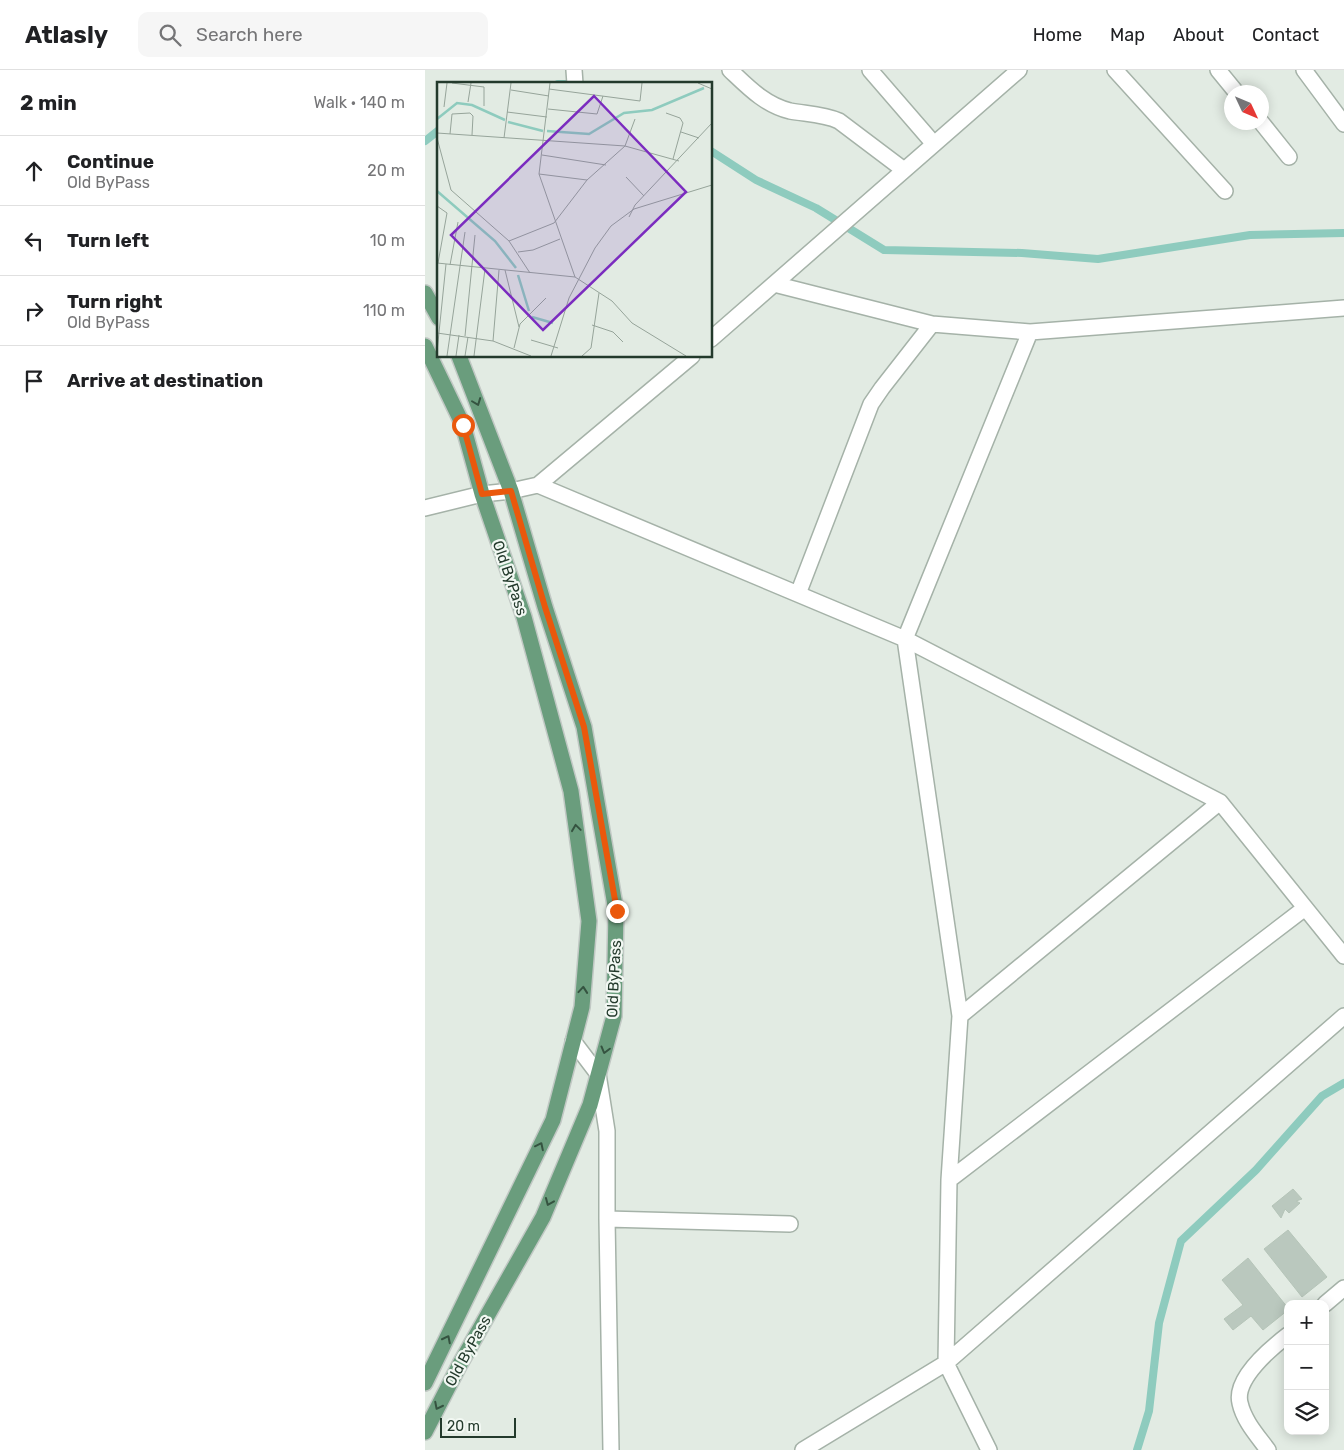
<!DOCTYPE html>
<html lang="en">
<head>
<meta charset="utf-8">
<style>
  :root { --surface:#fff; --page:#f6f6f6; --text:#202124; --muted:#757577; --line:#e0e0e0 }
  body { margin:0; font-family:Rubik,sans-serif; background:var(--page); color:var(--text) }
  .controls { position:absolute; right:15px; bottom:15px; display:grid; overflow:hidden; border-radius:10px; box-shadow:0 2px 12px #0003 }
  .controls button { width:45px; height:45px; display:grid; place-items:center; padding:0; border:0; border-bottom:1px solid var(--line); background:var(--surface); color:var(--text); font:25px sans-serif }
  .compass { position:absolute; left:799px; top:15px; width:45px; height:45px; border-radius:50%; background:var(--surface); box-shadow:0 2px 12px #0003; rotate:134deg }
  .scale { position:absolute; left:15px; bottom:12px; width:76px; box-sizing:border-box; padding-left:5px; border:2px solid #233a2c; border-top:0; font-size:14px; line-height:18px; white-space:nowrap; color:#233a2c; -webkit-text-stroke:4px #f2f8f3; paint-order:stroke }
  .stop { position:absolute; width:15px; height:15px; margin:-11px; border:4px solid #ea580c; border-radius:50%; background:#fff }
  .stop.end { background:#ea580c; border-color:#fff; box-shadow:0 1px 5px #0008 }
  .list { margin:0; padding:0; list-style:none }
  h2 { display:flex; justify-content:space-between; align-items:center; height:65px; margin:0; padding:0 20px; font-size:21px }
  h2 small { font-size:16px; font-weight:400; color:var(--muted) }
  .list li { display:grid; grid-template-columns:32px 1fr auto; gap:15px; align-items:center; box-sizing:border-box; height:70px; padding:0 20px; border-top:1px solid var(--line) }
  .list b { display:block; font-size:19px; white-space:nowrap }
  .list p { margin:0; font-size:16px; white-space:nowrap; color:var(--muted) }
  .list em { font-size:16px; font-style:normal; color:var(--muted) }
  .icon { flex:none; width:28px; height:28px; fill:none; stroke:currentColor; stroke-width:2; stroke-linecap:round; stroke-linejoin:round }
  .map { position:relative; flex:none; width:919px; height:1380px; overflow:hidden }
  header { display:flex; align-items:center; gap:30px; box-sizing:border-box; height:70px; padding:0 25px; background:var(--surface); border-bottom:1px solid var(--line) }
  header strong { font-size:24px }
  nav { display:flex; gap:28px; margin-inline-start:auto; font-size:18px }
  .search { width:350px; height:45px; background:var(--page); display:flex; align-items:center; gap:12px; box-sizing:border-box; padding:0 18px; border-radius:10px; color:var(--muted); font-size:19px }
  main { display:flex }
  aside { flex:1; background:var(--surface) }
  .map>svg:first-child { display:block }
</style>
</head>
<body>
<header>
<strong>Atlasly</strong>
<div class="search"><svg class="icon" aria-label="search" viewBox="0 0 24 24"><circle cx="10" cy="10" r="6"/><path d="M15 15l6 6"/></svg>Search here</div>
<nav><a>Home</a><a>Map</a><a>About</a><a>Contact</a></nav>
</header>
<main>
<aside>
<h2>2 min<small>Walk · 140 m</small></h2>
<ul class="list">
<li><svg class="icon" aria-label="ahead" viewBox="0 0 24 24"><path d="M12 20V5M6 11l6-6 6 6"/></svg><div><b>Continue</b><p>Old ByPass</p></div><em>20 m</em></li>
<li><svg class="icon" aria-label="left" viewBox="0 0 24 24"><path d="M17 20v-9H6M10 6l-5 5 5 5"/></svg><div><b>Turn left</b></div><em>10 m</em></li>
<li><svg class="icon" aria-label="right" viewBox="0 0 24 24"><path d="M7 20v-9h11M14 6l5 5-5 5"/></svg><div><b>Turn right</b><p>Old ByPass</p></div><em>110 m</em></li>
<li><svg class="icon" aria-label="arrive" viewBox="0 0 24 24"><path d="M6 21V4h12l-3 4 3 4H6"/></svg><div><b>Arrive at destination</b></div></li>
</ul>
</aside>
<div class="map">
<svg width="919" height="1380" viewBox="0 0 919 1380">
  <rect width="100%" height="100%" fill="#e2ebe3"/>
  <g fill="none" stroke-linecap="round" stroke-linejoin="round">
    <path stroke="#8ecbbe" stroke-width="8" d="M133,14H146
      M0,71L14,60
      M286,81L331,110L391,138L459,180L597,183L673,189L825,165L919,163
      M712,1380L724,1341L734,1253L756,1171L831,1100L897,1026L919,1013"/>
  </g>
  <path fill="#bac8be" stroke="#b5c4b8" d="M868,1119L877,1129L871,1131L875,1133L864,1143L860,1139L856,1148L847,1136Z
    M863,1160L902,1207L877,1227L839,1179Z
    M823,1188L863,1238V1240L838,1260L826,1246L808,1260L799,1249L818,1235L797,1210Z"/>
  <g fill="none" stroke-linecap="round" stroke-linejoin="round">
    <g stroke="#a5b2a8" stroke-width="18">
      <path id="minor" d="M149,0L150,14
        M305,0C323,17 340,35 365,41C382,44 399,44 414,51L479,100
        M445,0L509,74
        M690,0L800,121
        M793,0L811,22
        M879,0L919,54
        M836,52L864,87
        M349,214L507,254L605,262L919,238
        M286,269L594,0
        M113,415L480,569L795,732L919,886
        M0,438L57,424L86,421L113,415L267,286
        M373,524L446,334L457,318L507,254
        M535,946L795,732
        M148,971L173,1004L182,1061V1149L186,1380
        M524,1110L880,838
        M182,1149L365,1154
        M900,1234L919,1218
        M378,1380L521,1293L919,946
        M564,1380L521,1293L524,1110L535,946L480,569L605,262
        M843,1380C832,1365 819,1351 815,1333C809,1309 846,1278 863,1265"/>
    </g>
    <g stroke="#c1c8c4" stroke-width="18">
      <path id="major" d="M0,223L14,248
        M0,276L38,355L57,424L99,547L146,721L164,851L157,937L128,1050L0,1313
        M0,1362L35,1294L118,1147L165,1035L189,946L191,841L159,657L120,537L86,421L34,286"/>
    </g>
    <use href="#minor" stroke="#fff" stroke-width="15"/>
    <use href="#major" stroke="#6a9d7d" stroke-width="15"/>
  </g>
  <defs><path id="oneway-chevron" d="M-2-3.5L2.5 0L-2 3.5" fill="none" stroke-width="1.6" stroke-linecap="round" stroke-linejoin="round" transform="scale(1.25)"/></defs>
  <g stroke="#355340">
    <use href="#oneway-chevron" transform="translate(52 332) rotate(69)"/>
    <use href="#oneway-chevron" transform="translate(151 758) rotate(-98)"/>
    <use href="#oneway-chevron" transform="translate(158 920) rotate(-85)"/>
    <use href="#oneway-chevron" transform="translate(180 980) rotate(105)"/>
    <use href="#oneway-chevron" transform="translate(115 1076) rotate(-64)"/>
    <use href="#oneway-chevron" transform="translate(124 1132) rotate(113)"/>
    <use href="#oneway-chevron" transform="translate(22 1269) rotate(-63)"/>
    <use href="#oneway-chevron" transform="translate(13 1336) rotate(117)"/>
  </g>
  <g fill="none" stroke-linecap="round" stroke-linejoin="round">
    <path stroke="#ea580c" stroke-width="6" d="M38,355L57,424L86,421L120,537L159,657L192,841"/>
  </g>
  <g text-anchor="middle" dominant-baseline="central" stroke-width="4.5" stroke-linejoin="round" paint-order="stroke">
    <g font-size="15" fill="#233a2c" stroke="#f2f8f3">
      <text transform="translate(85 508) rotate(71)">Old ByPass</text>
      <text transform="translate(189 909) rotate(-87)">Old ByPass</text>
      <text transform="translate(43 1281) rotate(-61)">Old ByPass</text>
    </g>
  </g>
  <g transform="translate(12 12)">
    <rect width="275" height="275" fill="#e2ebe3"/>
    <path fill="none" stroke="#8ecbbe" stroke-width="2.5" d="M0,37L20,21L35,23L68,38M71,40L106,49M110,49L152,52L187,31L215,28L267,6M0,109L58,159L79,186M81,193L92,229M95,235L116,241"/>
    <path fill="none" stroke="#96a49a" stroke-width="1" d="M15,1L47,5V24M113,1L102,92L138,195M261,1L275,7M112,7L203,19L205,1M74,8L112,14M31,20L34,1M7,25L10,1M111,27L160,32L166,14M70,30L110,35M229,31L243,36L246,41L236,77M244,50L262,56M0,51L188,64L242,79M13,52L15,32L33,31L36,34L35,53M0,56L14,108L72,159L93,191M67,56L74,1M105,73L169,83M102,92L150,98M189,95L207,114M0,124L10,131L1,181M192,135L198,123L275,41M72,159L117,141L150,98L188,64L198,37M81,170L96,168L123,157M0,181L138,195L175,219L195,241L249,274M13,183L21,140M68,188L82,245M155,243L176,250L186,260M0,251L56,259L94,274M28,254L38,153M94,258L121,266M56,259L62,188M77,266L83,242L109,216M0,270L9,182M10,274L28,150M19,274L22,253M28,274L31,255M37,274L48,187M114,274L132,216L158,166L174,144L197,127L275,103M145,274L154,266L162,211"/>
    <path fill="#7b2cbf" fill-opacity="0.15" stroke="#7b2cbf" stroke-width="2.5" d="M157,14L249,110L106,248L14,153Z"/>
    <rect width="275" height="275" fill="none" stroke="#233a2c" stroke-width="2.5"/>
  </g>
</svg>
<div class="controls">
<button>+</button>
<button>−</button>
<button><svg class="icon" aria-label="layers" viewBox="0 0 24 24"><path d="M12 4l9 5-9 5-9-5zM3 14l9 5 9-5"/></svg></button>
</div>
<svg class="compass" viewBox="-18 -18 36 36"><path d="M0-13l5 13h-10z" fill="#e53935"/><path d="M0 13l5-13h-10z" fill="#757577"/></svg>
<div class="scale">20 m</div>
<div class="stop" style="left:38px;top:355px"></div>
<div class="stop end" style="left:192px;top:841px"></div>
</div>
</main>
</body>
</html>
